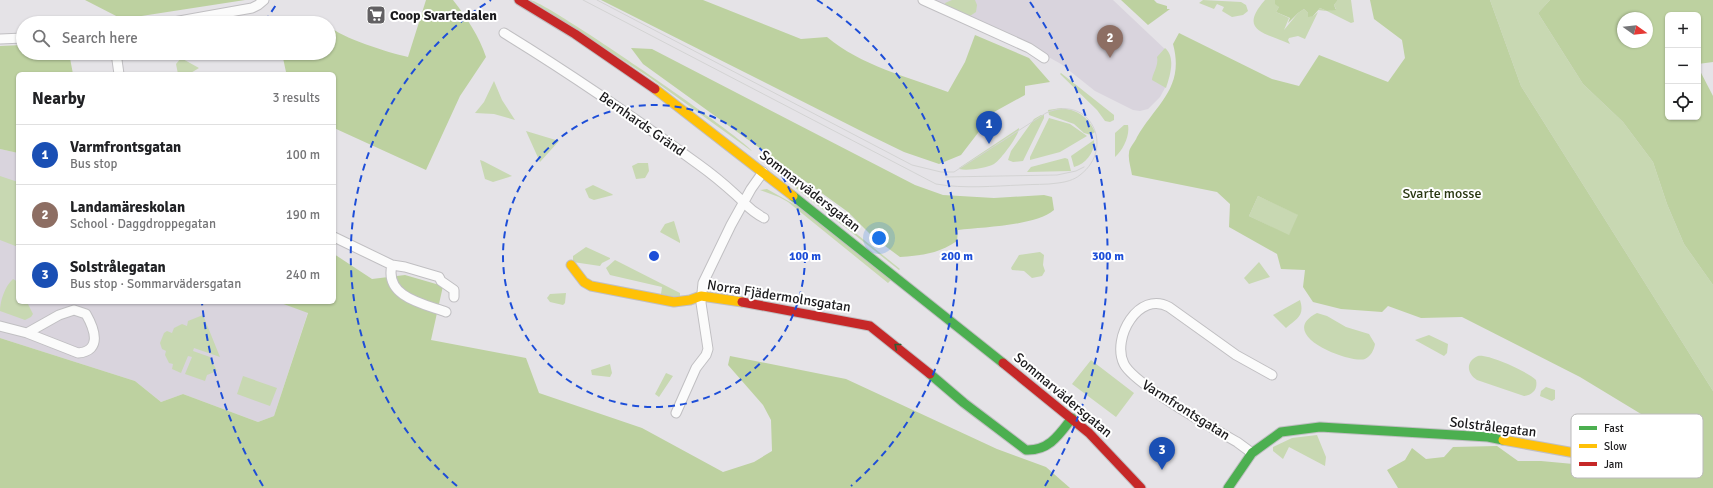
<!DOCTYPE html>
<html lang="en">
<head>
<meta charset="utf-8">
<style>
  :root { --surface:#fff; --page:#f6f6f6; --text:#202124; --muted:#757577; --line:#e0e0e0; --accent:#626063 }
  body { margin:0; font-family:Signika,sans-serif; background:var(--page); color:var(--text) }
  .controls { position:absolute; right:12px; top:12px; display:grid; overflow:hidden; border-radius:6px; box-shadow:0 1px 3px #0004 }
  .controls button { width:36px; height:36px; display:grid; place-items:center; padding:0; border:0; border-bottom:1px solid var(--line); background:var(--surface); color:var(--text); font:20px sans-serif }
  .compass { position:absolute; left:1617px; top:12px; width:36px; height:36px; border-radius:50%; background:var(--surface); box-shadow:0 1px 3px #0004; rotate:105deg }
  .you { position:absolute; left:879px; top:238px; width:14px; height:14px; margin:-10px; border:3px solid #fff; border-radius:50%; background:#1a73e8; box-shadow:0 0 0 6px #1a73e833 }
  .badge { display:grid; place-items:center; width:26px; height:26px; border-radius:50%; background:var(--accent); color:#fff; font-size:13px; font-weight:700 }
  .pin { position:absolute; translate:-50% -33px; filter:drop-shadow(0 1px 2px #0008) }
  .pin::after { content:''; position:absolute; top:21px; width:14px; height:12px; background:inherit; clip-path:polygon(0 0,100% 0,50% 100%) }
  .list { margin:0; padding:0; list-style:none }
  h2 { display:flex; justify-content:space-between; align-items:center; height:52px; margin:0; padding:0 16px; font-size:17px }
  h2 small { font-size:13px; font-weight:400; color:var(--muted) }
  .list li { display:grid; grid-template-columns:26px 1fr auto; gap:12px; align-items:center; box-sizing:border-box; height:60px; padding:0 16px; border-top:1px solid var(--line) }
  .list b { display:block; font-size:15px; white-space:nowrap }
  .list p { margin:0; font-size:13px; white-space:nowrap; color:var(--muted) }
  .list em { font-size:13px; font-style:normal; color:var(--muted) }
  .icon { flex:none; width:22px; height:22px; fill:none; stroke:currentColor; stroke-width:2; stroke-linecap:round; stroke-linejoin:round }
  .map { position:relative; flex:none; width:1713px; height:488px; overflow:hidden }
  .search { position:absolute; background:var(--surface); box-shadow:0 1px 3px #0004; left:16px; top:16px; width:320px; height:44px; display:flex; align-items:center; gap:10px; box-sizing:border-box; padding:0 14px; border-radius:22px; color:var(--muted); font-size:15px }
  .panel { position:absolute; background:var(--surface); box-shadow:0 1px 3px #0004; left:16px; top:72px; width:320px; height:232px; border-radius:6px }
  .map>svg:first-child { display:block }
</style>
</head>
<body>
<div class="map">
<svg width="1713" height="488" viewBox="0 0 1713 488">
  <rect width="100%" height="100%" fill="#e5e3e7"/>
  <path fill="#d9d4dd" d="M931,0H1113L1168,52L1166,86L1160,97L1148,109L1140,111L1133,110L1095,91L1061,64L1027,45Z
    M0,149L18,153V302H278L308,312L274,416L258,422L183,394L161,402L135,381L0,338Z"/>
  <path fill="#c8d8b2" d="M530,0C544,0 743,137 753,152L649,77Z
    M952,0H975L977,5L976,12L970,16L946,7L945,3Z
    M1203,0L1241,2L1246,5L1248,11L1243,15L1232,17L1222,11L1224,7L1217,4L1214,9L1199,3Z
    M1265,0H1275L1279,7L1276,12L1289,18L1284,30L1298,13L1304,9L1308,13V16H1313L1318,12L1305,39L1298,36L1289,38L1288,40L1290,44C1264,32 1238,31 1265,0Z
    M1338,0H1351L1354,22L1351,23L1327,11L1318,10L1320,8L1327,11L1336,9L1334,5Z
    M1490,0H1550L1538,13L1583,84L1623,122L1653,162L1667,204L1684,244L1713,285V391L1521,86Z
    M1165,48C1176,57 1170,76 1166,88L1152,80C1152,74 1159,66 1157,57Z
    M181,58L199,68L189,74H178L176,64Z
    M1061,73L1114,115V120L1110,122L1105,121L1097,110L1060,74Z
    M494,81L502,100L515,120L494,114L475,113L484,102Z
    M1061,108C1077,110 1088,116 1095,132L1091,135L1084,133L1074,124L1049,115L1048,110Z
    M1041,115H1044V118L1023,161L1013,162L1008,160L1011,151L1034,119Z
    M1049,118L1070,124L1087,136L1060,152L1030,160V157Z
    M1124,125H1128C1130,136 1123,150 1115,157V133Z
    M1019,128C1020,134 1000,161 994,164C986,168 968,171 959,169V168Z
    M526,131L559,141L540,162Z
    M1094,140C1095,152 1086,164 1074,167L1071,156Z
    M1065,158L1068,159L1071,171L1027,172L1031,167Z
    M480,160L483,161L512,176L493,182L485,179Z
    M638,163H648L649,171L645,178L636,179L632,166Z
    M0,176L18,182V247L0,240Z
    M792,182L796,185L900,269L899,270L792,185Z
    M593,185L612,194L613,195L594,200L589,198L585,189Z
    M767,189L799,207L892,279L888,283L788,202L779,197L760,190Z
    M1258,196L1299,215L1289,236L1249,216Z
    M674,221L680,241V243L660,232L665,224Z
    M586,247L610,258V259L602,263L600,266L573,262V256Z
    M1040,252L1044,255L1043,265L1045,271L1042,276L1032,278L1024,271L1012,270L1011,268L1019,255Z
    M615,260L680,293V298L661,294L662,287L610,275L606,268Z
    M1259,262L1270,277L1249,284L1244,278Z
    M13,279L18,282V302H27L33,314L31,317L25,320L0,311C0,301 5,286 13,279Z
    M566,293L565,303L563,305L550,302L547,298L550,294Z
    M1300,300C1305,316 1297,318 1286,328L1273,315Z
    M1317,313L1327,316L1346,327L1369,334L1375,344C1374,350 1371,356 1365,359C1351,364 1274,335 1317,313Z
    M203,315L220,357L194,348L193,351L210,357L217,371L207,375L205,381L185,374L192,357L188,356L181,373L172,369L173,364L169,363L165,355L166,351L162,349L160,343L164,333L167,331L172,333L174,328L182,324L187,326L188,321Z
    M1429,335L1448,344L1447,353L1444,356L1415,340Z
    M1478,356C1489,354 1528,372 1536,380C1538,389 1533,395 1524,396L1477,380C1466,373 1466,361 1478,356Z
    M1091,360L1134,393L1116,417L1072,384Z
    M610,364L612,373L610,377L592,375L591,370Z
    M666,373L673,376L659,397L655,394Z
    M243,376L277,388L270,406L237,394Z
    M1546,387L1555,390V399L1552,401L1540,396L1541,391Z
    M1317,435L1326,457L1325,466L1289,447L1283,459L1273,451V447L1292,438Z"/>
  <path fill="#bdd1a0" fill-rule="evenodd" d="M85,0H245L122,19Z
    M426,0H453C467,18 479,36 486,57L460,96L426,170L334,128V74H283L286,72L283,58L262,55L258,53H329V26C341,38 390,53 408,57Z
    M601,0H703L801,39L827,37C860,65 908,77 948,92L965,62L975,35L1029,58L1050,82L1025,86V95L994,112L961,155L939,164L904,152L869,135Z
    M1121,0H1154L1157,3L1167,6V9H1170L1148,25Z
    M1275,0H1338L1334,5L1336,10L1327,11L1320,8L1313,16L1308,17V13L1304,9L1298,13L1288,23L1290,18L1276,12L1279,7L1275,4Z
    M1370,0H1490L1521,86L1713,391V488H1398L1387,470L1405,460L1412,448L1426,459L1444,457L1453,447L1497,446L1518,461H1541L1595,466L1629,472L1645,458L1646,417L1580,377L1462,317L1421,318L1388,306L1382,312L1341,309L1313,302L1303,287L1305,270L1281,269L1277,254L1229,227L1230,204L1217,192L1132,175C1131,168 1128,160 1129,153C1129,148 1135,142 1137,137C1156,104 1185,88 1173,44L1179,33L1272,79L1299,86L1319,55L1388,82L1405,58L1402,40L1374,19ZM1258,196L1298,215L1289,235L1249,216Z
    M1550,0H1713V62L1698,64V15H1668V117H1698V67L1713,96V285L1684,244L1667,204L1653,162L1623,122L1583,84L1538,13ZM1623,18H1647V42H1623Z
    M23,45V53H69L73,74H18V153L0,149V46Z
    M631,48L652,49L915,185L943,195L994,198L1044,195L1052,197L1054,210C1035,226 983,227 958,230L957,241C937,254 924,255 900,257L873,237L848,212L643,64Z
    M334,254L372,279L405,275L443,286L431,340L526,358L539,393L642,428L723,472L754,462L772,451L771,420L763,405L728,365L730,356L846,379L997,449L1046,467L1070,488H0V338L135,381L161,402L183,394L258,422L274,416L308,313L278,302H334Z"/>
  <g fill="none" stroke-linecap="round" stroke-linejoin="round">
    <g stroke="#c0bfc2" stroke-width="11">
      <path id="street" d="M923,0L1029,48L1044,58
        M168,23L252,8L258,5L264,0
        M504,33C571,74 635,118 698,164C712,174 724,184 736,195C748,206 749,210 764,218
        M0,39L23,38
        M116,53L119,74
        M334,237L392,265L405,267L439,277L441,281L454,290V297
        M392,265C384,297 424,304 446,312
        M0,326L27,333L78,353C103,351 94,328 86,314L74,310L59,315L27,333
        M676,413L696,368L706,355L708,349L701,303L703,283L731,225L751,189L763,172
        M1252,453L1237,442C1214,429 1134,384 1124,364C1111,338 1139,290 1169,307L1236,355L1272,375"/>
    </g>
    <g stroke="#c0bfc2" stroke-width="11">
      <path id="fast" d="M793,196L1003,363
        M930,374L964,403L1026,450C1049,451 1059,435 1072,418
        M1228,488L1252,453L1281,432L1320,427L1488,437L1503,440"/>
    </g>
    <g stroke="#c0bfc2" stroke-width="11">
      <path id="slow" d="M655,89L793,196
        M571,265L584,282L591,286L674,302L690,300L701,296L742,302
        M1503,440L1625,462L1629,461L1633,456"/>
    </g>
    <g stroke="#c0bfc2" stroke-width="11">
      <path id="jam" d="M519,0L575,34L655,89
        M742,302L870,326L930,374
        M1003,363L1089,433L1141,488"/>
    </g>
    <use href="#street" stroke="#fbfbfb" stroke-width="9"/>
    <use href="#fast" stroke="#4caf50" stroke-width="9"/>
    <use href="#slow" stroke="#ffc107" stroke-width="9"/>
    <use href="#jam" stroke="#c62828" stroke-width="9"/>
    <path stroke="#d3d3d3" stroke-width="1" d="M583,0L936,184C964,189 994,186 1021,185C1033,184 1046,185 1058,183C1066,182 1074,180 1080,175C1116,148 1090,93 1046,113L954,172H941L912,165L597,0
      M946,177L1057,175L1076,171L1084,167"/>
  </g>
  <defs><path id="oneway-chevron" d="M-2-3.5L2.5 0L-2 3.5" fill="none" stroke-width="1.6" stroke-linecap="round" stroke-linejoin="round"/></defs>
  <use stroke="#315d33" href="#oneway-chevron" transform="translate(897 346) rotate(-141)"/>
  <g fill="none" stroke="#1d4ed8" stroke-width="2" stroke-dasharray="7 5">
    <circle cx="654" cy="256" r="151"/>
    <path d="M457 486A303 303 0 0 1 491 0M817 0A303 303 0 0 1 851 486"/>
    <path d="M263 486A454 454 0 0 1 202 303M265 22A454 454 0 0 1 278 2M1030 2A454 454 0 0 1 1045 486"/>
  </g>
  <defs>
    <g id="supermarket-square" transform="scale(1)"><rect x="-9" y="-9" width="18" height="18" rx="4" fill="#626063" stroke="#fff"/><path d="M-6-5.5h2.5l.6 2H6L4.5 2H-2.5L-4.4-4H-6ZM-1.5 3.2a1.3 1.3 0 1 0 .1 0ZM3 3.2a1.3 1.3 0 1 0 .1 0Z" fill="#fff"/></g>
  </defs>
  <g fill-rule="evenodd">
    <use href="#supermarket-square" x="376" y="15"/>
  </g>
  <g text-anchor="middle" dominant-baseline="central" stroke-width="4" stroke-linejoin="round" paint-order="stroke">
    <g font-size="14" font-weight="bold" fill="#1b1a1c" stroke="#fff" text-anchor="start">
      <text x="390" y="15">Coop Svartedalen</text>
    </g>
    <g font-size="14" fill="#1b1a1c" stroke="#fff">
      <text transform="translate(642 124) rotate(35)">Bernhards Gränd</text>
      <text transform="translate(810 191) rotate(38)">Sommarvädersgatan</text>
      <text transform="translate(779 296) rotate(9)">Norra Fjädermolnsgatan</text>
      <text transform="translate(1063 395) rotate(40)">Sommarvädersgatan</text>
      <text transform="translate(1186 410) rotate(32)">Varmfrontsgatan</text>
      <text transform="translate(1493 427) rotate(7)">Solstrålegatan</text>
    </g>
    <g font-size="14" fill="#293711" stroke="#fff">
      <text x="1442" y="193">Svarte mosse</text>
    </g>
  </g>
  <rect x="1571" y="414" width="132" height="64" rx="6" fill="#fff" stroke="#bbbabb" stroke-width="1"/>
  <rect x="1579" y="426" width="18" height="4" fill="#4caf50"/>
  <rect x="1579" y="444" width="18" height="4" fill="#ffc107"/>
  <rect x="1579" y="462" width="18" height="4" fill="#c62828"/>
  <g font-size="11" fill="#1b1a1c">
    <text x="1604" y="432">Fast</text>
    <text x="1604" y="450">Slow</text>
    <text x="1604" y="468">Jam</text>
  </g>
  <circle cx="654" cy="256" r="6" fill="#1d4ed8" stroke="#fff" stroke-width="2"/>
  <g font-size="12" text-anchor="middle" font-weight="bold" fill="#1d4ed8" stroke="#fff" stroke-width="4" stroke-linejoin="round" paint-order="stroke">
    <text x="805" y="260">100 m</text>
    <text x="957" y="260">200 m</text>
    <text x="1108" y="260">300 m</text>
  </g>
</svg>
<div class="controls">
<button>+</button>
<button>−</button>
<button><svg class="icon" aria-label="locate" viewBox="0 0 24 24"><circle cx="12" cy="12" r="6"/><path d="M12 2v4M12 18v4M2 12h4M18 12h4"/></svg></button>
</div>
<svg class="compass" viewBox="-18 -18 36 36"><path d="M0-13l5 13h-10z" fill="#e53935"/><path d="M0 13l5-13h-10z" fill="#757577"/></svg>
<div class="you"></div>
<div class="pin badge" style="left:989px;top:144px;background:#1a4fb4">1</div>
<div class="pin badge" style="left:1110px;top:58px;background:#8d6e63">2</div>
<div class="pin badge" style="left:1162px;top:470px;background:#1a4fb4">3</div>
<div class="search"><svg class="icon" aria-label="search" viewBox="0 0 24 24"><circle cx="10" cy="10" r="6"/><path d="M15 15l6 6"/></svg>Search here</div>
<section class="panel">
<h2>Nearby<small>3 results</small></h2>
<ul class="list">
<li><span class="badge" style="background:#1a4fb4">1</span><div><b>Varmfrontsgatan</b><p>Bus stop</p></div><em>100 m</em></li>
<li><span class="badge" style="background:#8d6e63">2</span><div><b>Landamäreskolan</b><p>School · Daggdroppegatan</p></div><em>190 m</em></li>
<li><span class="badge" style="background:#1a4fb4">3</span><div><b>Solstrålegatan</b><p>Bus stop · Sommarvädersgatan</p></div><em>240 m</em></li>
</ul>
</section>
</div>
</body>
</html>
